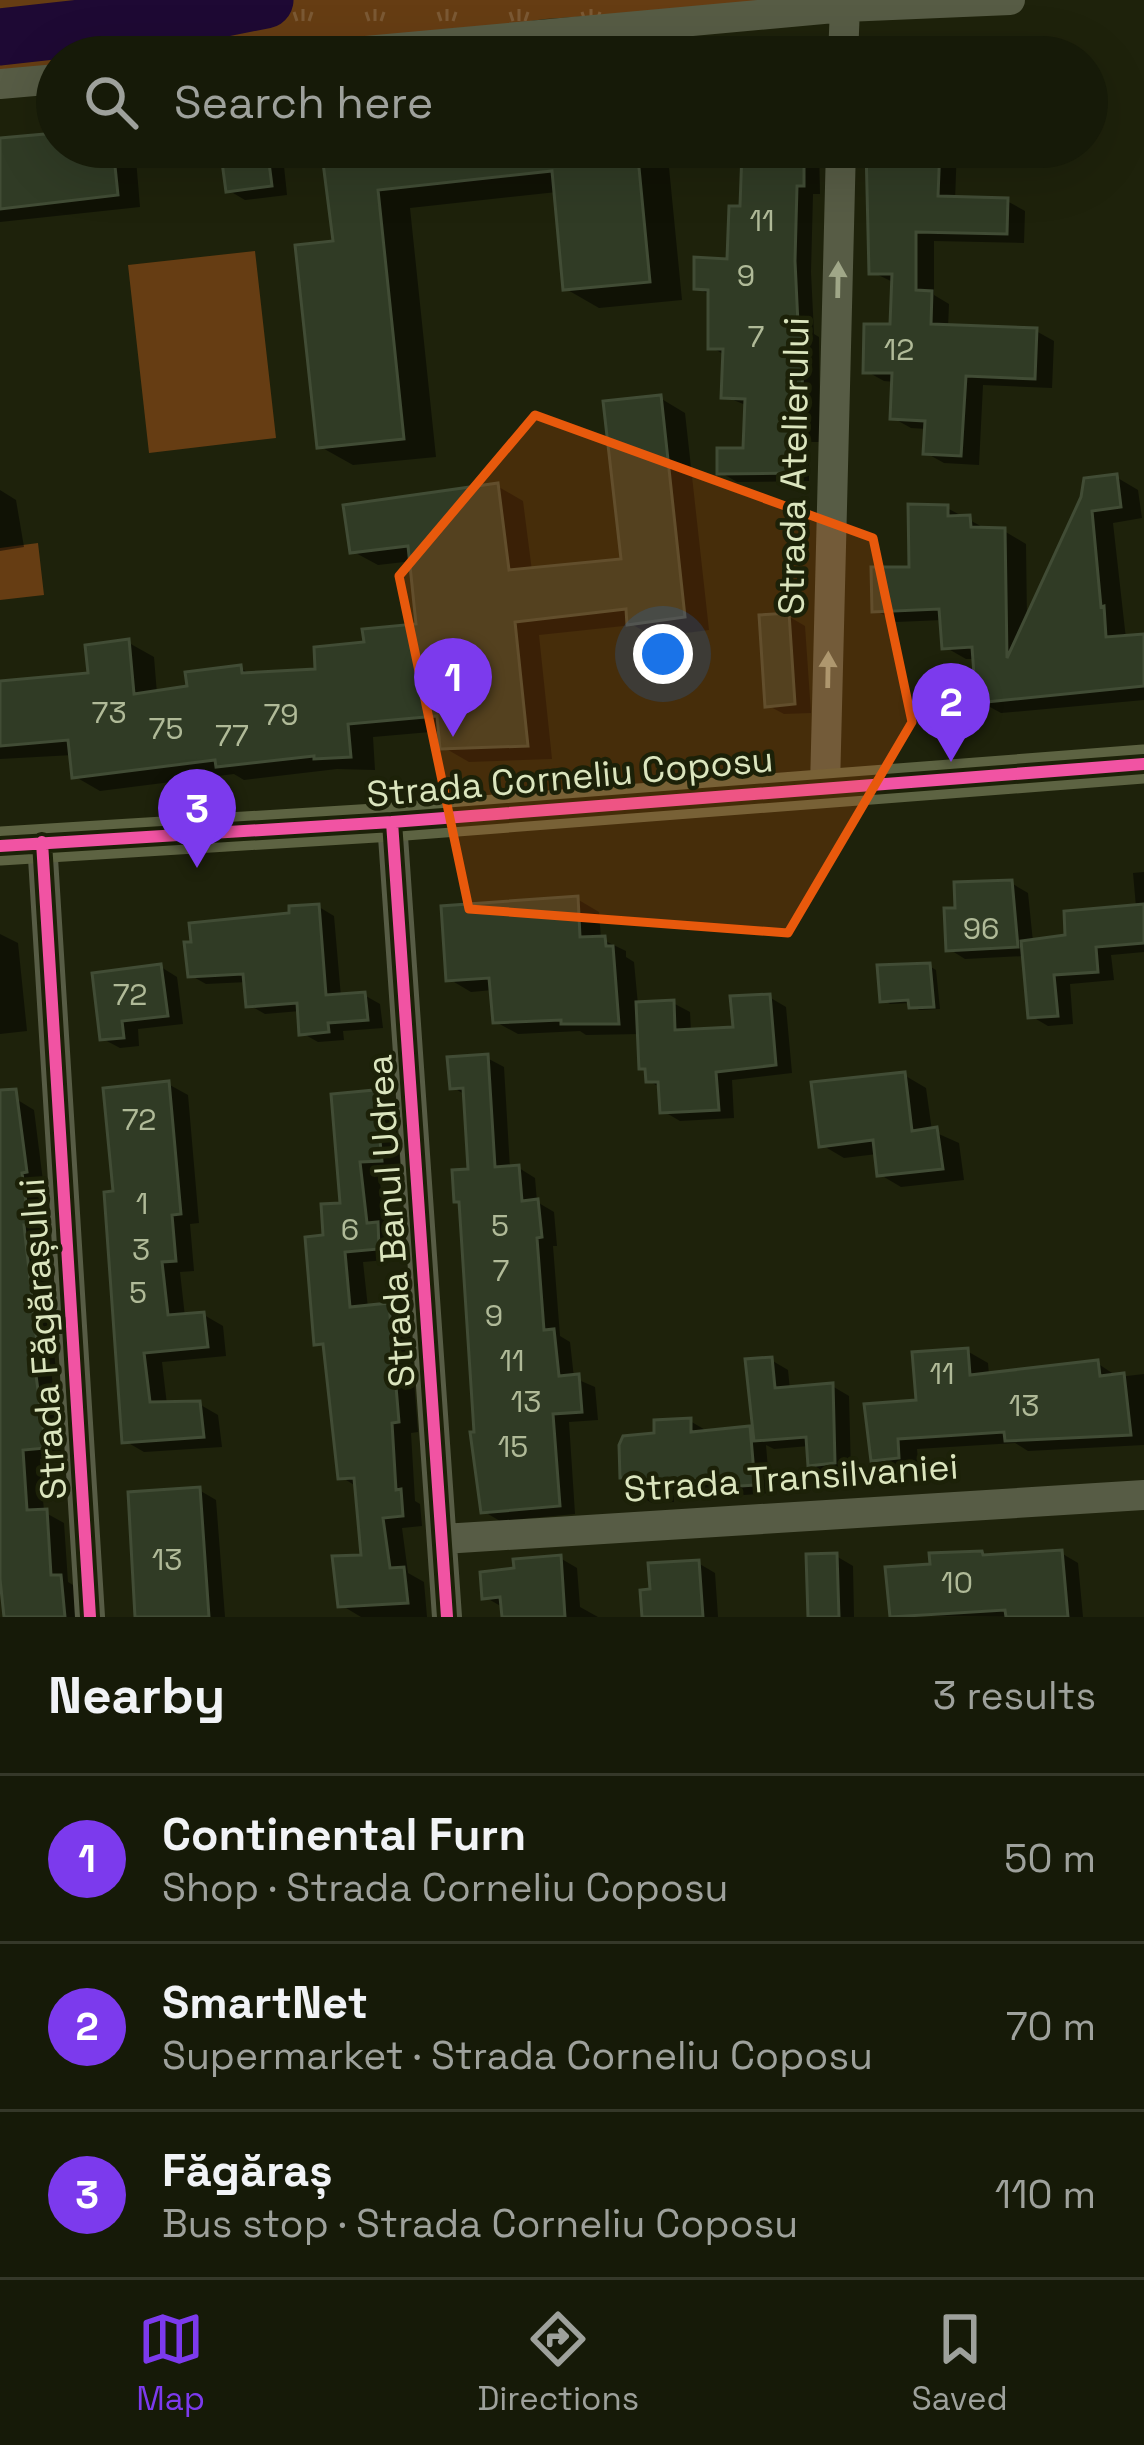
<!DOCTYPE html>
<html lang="en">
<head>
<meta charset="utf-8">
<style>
  :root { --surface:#161a08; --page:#1f2312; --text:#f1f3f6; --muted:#9ea19c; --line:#353829; --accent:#7c3aed }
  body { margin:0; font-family:"Space Grotesk",sans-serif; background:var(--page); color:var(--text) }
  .you { position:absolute; left:663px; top:654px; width:42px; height:42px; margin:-30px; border:9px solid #fff; border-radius:50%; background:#1a73e8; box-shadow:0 0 0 18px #1a73e833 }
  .badge { display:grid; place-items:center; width:78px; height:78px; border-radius:50%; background:var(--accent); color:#fff; font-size:39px; font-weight:700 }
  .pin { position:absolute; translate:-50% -99px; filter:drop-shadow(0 3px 6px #0008) }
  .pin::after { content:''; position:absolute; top:63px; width:42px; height:36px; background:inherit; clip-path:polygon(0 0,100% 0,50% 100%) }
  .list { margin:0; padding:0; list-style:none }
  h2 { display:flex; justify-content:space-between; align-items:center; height:156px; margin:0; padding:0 48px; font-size:51px }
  h2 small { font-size:39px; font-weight:400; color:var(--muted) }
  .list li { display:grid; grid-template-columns:78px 1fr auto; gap:36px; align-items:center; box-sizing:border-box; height:168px; padding:0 48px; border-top:3px solid var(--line) }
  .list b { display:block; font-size:45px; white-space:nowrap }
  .list p { margin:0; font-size:39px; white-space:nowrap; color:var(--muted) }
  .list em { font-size:39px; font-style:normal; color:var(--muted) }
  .icon { flex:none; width:66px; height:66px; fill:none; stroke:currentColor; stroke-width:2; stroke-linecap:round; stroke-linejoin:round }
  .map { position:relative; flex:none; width:1144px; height:1617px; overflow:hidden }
  .search { position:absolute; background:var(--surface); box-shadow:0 12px 48px #0002; left:36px; right:36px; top:36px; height:132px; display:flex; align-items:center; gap:30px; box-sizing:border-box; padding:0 42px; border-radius:66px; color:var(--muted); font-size:45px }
  .sheet { height:660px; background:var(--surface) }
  nav { display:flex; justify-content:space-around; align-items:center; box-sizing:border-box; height:168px; border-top:3px solid var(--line); background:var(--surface); font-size:33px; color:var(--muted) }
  nav a { display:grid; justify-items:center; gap:6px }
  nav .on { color:var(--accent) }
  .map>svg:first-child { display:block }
</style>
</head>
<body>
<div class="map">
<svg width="1144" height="1617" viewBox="0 0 1144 1617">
  <defs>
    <pattern id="grass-tufts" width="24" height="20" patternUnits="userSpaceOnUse" patternTransform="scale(3)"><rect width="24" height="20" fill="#663d13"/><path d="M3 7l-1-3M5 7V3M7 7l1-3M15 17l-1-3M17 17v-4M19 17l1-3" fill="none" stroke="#7b5934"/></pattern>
  </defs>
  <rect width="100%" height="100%" fill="#1e220b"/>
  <path fill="url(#grass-tufts)" d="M0,0H828L545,19L417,37L331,41L161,57H57V67L0,72Z"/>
  <path fill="#663d13" d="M255,251L276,438L149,453L128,265Z
    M38,543L44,595L0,600V548Z"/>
  <path fill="#0007" d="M57,136V147H135L140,207L0,222V141Z
    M223,147H282L287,195L245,200L228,190Z
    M324,147H667L682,300L599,308L566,289L557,192L410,208L436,457L353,465L319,446L336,244Z
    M745,147H819L820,194H813L811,272L814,334L819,337L820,442H809V481L737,482L720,472L746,451L748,406L724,396L725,355L711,347V295L697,288L730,262L743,209Z
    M870,147H957L955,200L1007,201L1025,211L1024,243L934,241V295L949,304L948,328L1036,331L1054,341L1052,388L983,385L979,465L944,463L926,453L927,429L911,428L893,418L895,382L884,381L866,371L893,327L895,283L872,272Z
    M660,398L685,413L709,630L655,637L633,625L539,635L552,759L469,762L443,747L442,731L373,737L375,770L337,769L244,780L234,774L100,791L74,776L73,755L0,759V684L91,676L129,643L154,657L157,694L190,689L240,668L253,675L318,672L367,645L419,627L413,561L378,565L352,551L497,486L523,501L532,571L625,561Z
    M1116,477L1138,490L1142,518L1113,523L1126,639L1144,637V700L1001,713L979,701L976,659H966L945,647L943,620L896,622L875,610L913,570L947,508L990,531H1004L1026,544L1027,622L1084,498Z
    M0,490L16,500L24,547L0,551Z
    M788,616L805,626L811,713L784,714L767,705Z
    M1144,872V952L1111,955L1114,980L1070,984L1073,1024L1048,1026L1031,1016L1025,956L965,959L949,949L958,911L1011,883L1028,893L1033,942L1068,938L1136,907L1133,873Z
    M577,899L599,912L601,939L626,951V957L634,962L638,1005L673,1003L690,1012L691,1032L736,1029L769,997L786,1007L792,1073L732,1080L734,1118L680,1121L663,1111L661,1088L649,1081L648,1071L642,1068L641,1034L586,1035L580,1031L518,1034L496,1022L493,990L471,992L449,979Z
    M319,907L334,916L341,997L364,995L380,1004L383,1028L343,1031L344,1040L318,1042L302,1033L300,1011L265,1014L249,1005L247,982L206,984L190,975L293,915Z
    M0,934L18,943L27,1031L0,1034Z
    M929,966L936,970L940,1009L919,1010L911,1003L890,1004L883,1000Z
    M161,967L177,977L183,1024L138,1029L139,1046L120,1048L103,1039Z
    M487,1058L504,1067L510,1169L519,1168L535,1178L537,1202L554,1212L557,1246H553L560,1336L570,1342L574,1378L595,1387L598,1420L569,1422L575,1514L500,1521L483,1511L471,1172L464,1094L452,1087Z
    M904,1075L926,1088L932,1131L959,1143L964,1180L901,1187L879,1174L877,1154L844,1158L822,1145Z
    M168,1084L188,1095L199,1223L190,1224L194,1271L180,1272L185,1317L204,1315L223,1326L226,1356L162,1362L167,1405L199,1404L218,1415L222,1447L144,1452L125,1441L117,1194Z
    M374,1093L394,1104L401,1171L379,1172L385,1230L397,1237L398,1259L363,1262L368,1308L389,1306L409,1317L418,1432L411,1433L415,1501L420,1504L422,1526L402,1528L408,1573L424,1582L427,1617H361L341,1605L364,1558L356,1486L341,1477L327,1349L317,1343L326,1238L344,1205Z
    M16,1099L34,1110L43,1181L39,1182L46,1234H41L56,1370H51L62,1457L40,1459L44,1512L64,1523L68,1582L78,1588L81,1617H7L0,1560V1101Z
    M967,1351L988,1363L989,1375L1097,1363L1118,1377L1144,1374V1445L1028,1451L1015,1443L917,1449L919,1469L895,1471L874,1459Z
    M771,1360L788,1370L790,1390L832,1386L849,1396L851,1472L828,1474L811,1464L809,1446L774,1449L766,1445L770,1493L744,1495L729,1486L673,1490L674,1502L652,1503L635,1493L658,1436L690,1421L707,1431L749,1429L756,1433Z
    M199,1490L216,1500L225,1617H137Z
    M1061,1553L1078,1563L1083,1617L893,1616L933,1567L982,1554L990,1558Z
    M836,1556L853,1566L854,1617H811Z
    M560,1558L577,1568L580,1607L598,1617H505L504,1608L485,1597L517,1571Z
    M698,1563L715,1573L718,1617H645L653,1592Z"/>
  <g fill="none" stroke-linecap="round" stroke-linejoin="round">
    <path stroke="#1e0934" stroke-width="57" d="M0,37L180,17L265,0"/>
  </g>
  <path fill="#303b25" stroke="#414c35" stroke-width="3" d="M57,133V147H113L118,195L0,209V138Z
    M220,147H267L272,186L226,192Z
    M321,147H637L650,282L563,290L552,171L378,190L404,439L317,448L295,245L333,241Z
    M866,147H940L938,196L1008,198L1007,234L916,232V290L932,291L931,324L1037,328L1035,379L966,376L961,456L923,454L925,421L890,419L892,373H863L864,324H890L892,274H869Z
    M742,151L804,153V186H797L795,261L798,324H803L802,407H805L804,434H793L794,473L717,474V448H743L745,399L721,398L723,349H708V290L694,289V257L727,259L729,206H740Z
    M661,395L685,617L627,625L626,609L515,622L528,746L440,749L437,716L348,724L351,757L314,759V756L216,767L215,760L72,778L68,740L0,746V681L88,673L85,645L129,639L134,694L187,686L185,672L241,665L242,673L315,669L314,647L364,642L362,629L416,624L408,546L350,553L343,505L498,483L509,570L621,559L603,401Z
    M1117,474L1121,507L1092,511L1101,607L1104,606L1106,637L1144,634V686L976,703L972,647L942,649L939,609L872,612L871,567H909L908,504L948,505V516L970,515L971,527L1005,528L1007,658L1081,497L1084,478Z
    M789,613L795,704L765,707L759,615Z
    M1012,880L1018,947L946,951L944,908H955L954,882Z
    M578,896L580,937L605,936L606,946H613L619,1024H561V1020L493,1023L489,978L446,981L441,906Z
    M319,904L326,995L365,992L368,1020L328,1023L329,1032L299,1035L297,1003L246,1007L243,974L188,977L184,942H191L189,923L289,913V906Z
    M1144,904V943L1096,947L1098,972L1054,975L1058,1016L1028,1018L1021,941L1065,935L1064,911Z
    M930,963L934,1007L909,1008L908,1000L880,1002L877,965Z
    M161,964L168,1016L122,1021L124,1038L100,1040L92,973Z
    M770,994L776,1065L716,1072L719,1110L660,1113L658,1082H646L645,1069H639L636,1002L674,1000L675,1030L733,1027L730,996Z
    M488,1054L495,1167L519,1165L522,1201L538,1199L542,1237L537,1238L544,1330L554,1329L559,1376L579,1374L582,1412L553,1414L560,1506L481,1513L470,1432H474L459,1202H454L452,1170L468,1169L463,1088L450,1089L447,1057Z
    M905,1072L912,1131L937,1127L943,1169L877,1176L873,1140L819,1147L811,1082Z
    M169,1081L181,1214L172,1215L176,1261L162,1262L168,1315L204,1312L208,1347L144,1353L150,1402L200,1401L204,1437L122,1443L104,1192L113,1191L103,1088Z
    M16,1089L27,1172L22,1173L29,1225H24L39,1361H34L46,1448L23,1450L27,1510L47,1509L51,1575H61L65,1617H4L0,1579V1090Z
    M375,1090L382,1161L360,1162L367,1223L378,1222L379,1249L345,1252L350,1307L389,1303L399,1422L392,1423L396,1490L401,1489L403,1516L383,1518L390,1568L404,1567L408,1603L338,1607L332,1556L361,1555L354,1478L338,1479L323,1344L314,1345L305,1237L323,1235L321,1204L340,1203L331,1094Z
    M968,1348L970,1375L1098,1360L1100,1376L1124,1373L1131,1435L1005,1441L1004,1432L898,1439L899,1458L871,1461L864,1404L916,1400L912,1352Z
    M772,1357L775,1388L833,1383L835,1463L808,1466L806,1437L754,1441L745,1359Z
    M691,1418V1432L750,1426L755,1485L725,1487L724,1478L657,1482L658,1494L628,1495L627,1478H620L619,1445L623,1436L654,1433V1420Z
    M200,1487L209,1617H135L128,1492Z
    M1062,1550L1068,1617H1006L1005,1610L890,1617L885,1567L930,1564L929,1553L982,1551L983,1555Z
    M837,1553L839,1617H808L806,1554Z
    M561,1555L565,1617H502L500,1597L482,1599L480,1572L514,1568L513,1559Z
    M699,1560L703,1617H642L640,1590L650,1589L648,1563Z"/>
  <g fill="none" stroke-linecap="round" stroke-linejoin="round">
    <path stroke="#575c45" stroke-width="30" d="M300,57L845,7L1010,0
      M843,57L845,7
      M0,84L57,79
      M825,787L841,147
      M392,822L447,1617
      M42,842L90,1617
      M443,1539L1144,1495"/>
    <path stroke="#5d6342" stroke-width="39" d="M0,846L392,822L1144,764"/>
    <g stroke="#1c2108" stroke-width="20">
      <path id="cycleway" d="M392,822L447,1617
        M42,842L90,1617
        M0,846L392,822L1144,764"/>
    </g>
    <use href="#cycleway" stroke="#f153a3" stroke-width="12"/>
  </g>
  <defs><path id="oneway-solid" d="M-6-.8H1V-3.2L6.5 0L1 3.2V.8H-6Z" transform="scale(3)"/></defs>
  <g fill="#a0a788">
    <use href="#oneway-solid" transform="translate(838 280) rotate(-89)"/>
    <use href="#oneway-solid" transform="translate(828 670) rotate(-89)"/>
  </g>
  <path fill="#e8590c" fill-opacity="0.2" stroke="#e8590c" stroke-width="9" stroke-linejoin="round" d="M535,415L873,538L912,722L788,933L469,909L399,576Z"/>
  <g text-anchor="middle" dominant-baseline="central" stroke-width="9" stroke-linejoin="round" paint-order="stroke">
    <g font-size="30" fill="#b0ba98">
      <text x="762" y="220">11</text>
      <text x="746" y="275">9</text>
      <text x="756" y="336">7</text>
      <text x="899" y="349">12</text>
      <text x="109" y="712">73</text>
      <text x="281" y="714">79</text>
      <text x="166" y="728">75</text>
      <text x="232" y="735">77</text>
      <text x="981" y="928">96</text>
      <text x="130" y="994">72</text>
      <text x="139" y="1119">72</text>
      <text x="142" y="1203">1</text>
      <text x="500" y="1225">5</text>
      <text x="350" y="1229">6</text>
      <text x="141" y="1249">3</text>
      <text x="501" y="1270">7</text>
      <text x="138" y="1292">5</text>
      <text x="494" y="1315">9</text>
      <text x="512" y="1360">11</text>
      <text x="942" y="1373">11</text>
      <text x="526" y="1401">13</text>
      <text x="1024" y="1405">13</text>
      <text x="513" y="1446">15</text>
      <text x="167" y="1559">13</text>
      <text x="957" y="1582">10</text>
    </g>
    <g font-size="36" fill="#dbe5be" stroke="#1c2108">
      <text transform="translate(794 466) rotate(-89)">Strada Atelierului</text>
      <text transform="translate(570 777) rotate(-5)">Strada Corneliu Coposu</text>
      <text transform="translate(391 1221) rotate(-94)">Strada Banul Udrea</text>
      <text transform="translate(43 1339) rotate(-94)">Strada Făgărașului</text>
      <text transform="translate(791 1478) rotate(-4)">Strada Transilvaniei</text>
    </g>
  </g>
</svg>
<div class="you"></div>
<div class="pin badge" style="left:453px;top:737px">1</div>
<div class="pin badge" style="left:951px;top:762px">2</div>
<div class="pin badge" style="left:197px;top:868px">3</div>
<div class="search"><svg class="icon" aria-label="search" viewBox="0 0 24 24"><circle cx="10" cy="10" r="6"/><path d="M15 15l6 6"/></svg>Search here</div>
</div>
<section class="sheet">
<h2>Nearby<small>3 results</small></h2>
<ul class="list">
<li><span class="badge">1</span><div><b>Continental Furn</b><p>Shop · Strada Corneliu Coposu</p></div><em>50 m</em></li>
<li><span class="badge">2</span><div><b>SmartNet</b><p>Supermarket · Strada Corneliu Coposu</p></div><em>70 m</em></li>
<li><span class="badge">3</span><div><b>Făgăraș</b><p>Bus stop · Strada Corneliu Coposu</p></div><em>110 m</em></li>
</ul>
</section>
<nav>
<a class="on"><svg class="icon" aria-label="map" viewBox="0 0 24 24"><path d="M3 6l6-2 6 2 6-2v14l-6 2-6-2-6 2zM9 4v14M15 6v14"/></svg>Map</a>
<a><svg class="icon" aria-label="directions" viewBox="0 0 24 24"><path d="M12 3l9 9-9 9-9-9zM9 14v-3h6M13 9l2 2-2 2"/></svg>Directions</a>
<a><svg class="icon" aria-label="saved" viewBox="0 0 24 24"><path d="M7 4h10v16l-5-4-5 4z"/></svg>Saved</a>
</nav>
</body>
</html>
